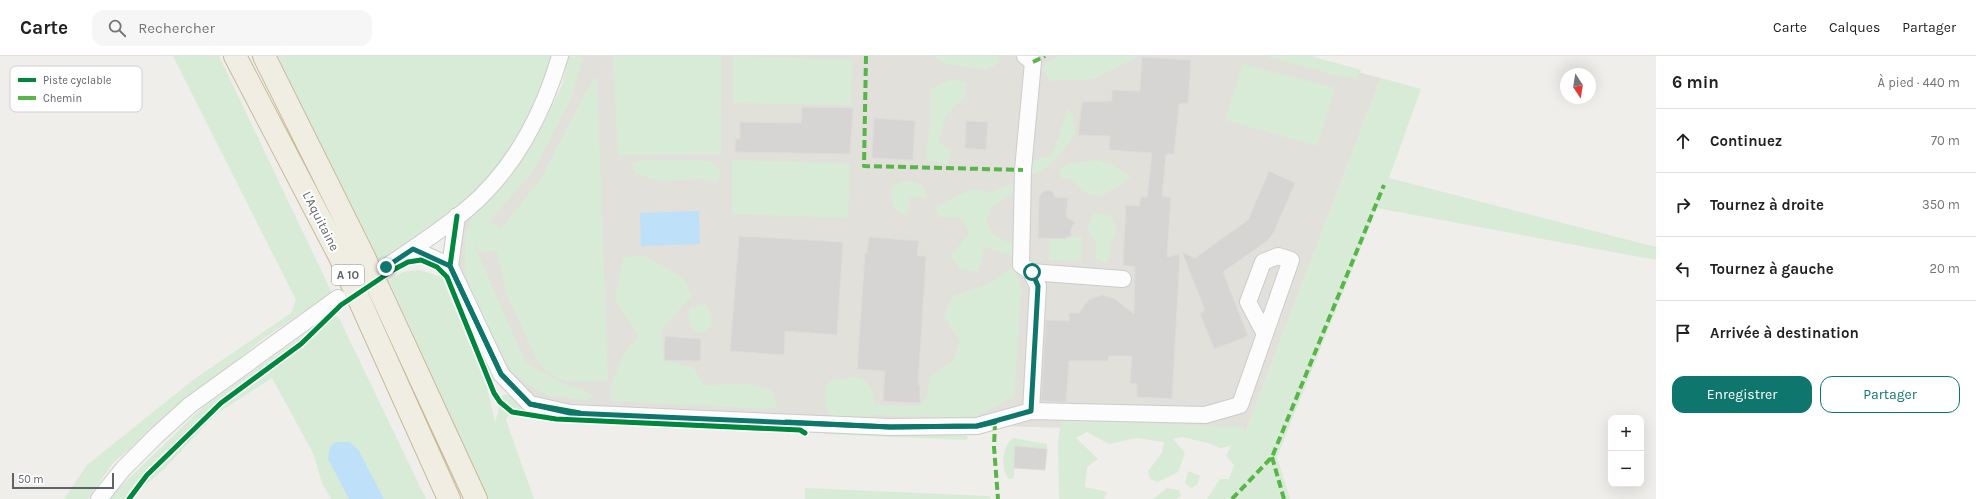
<!DOCTYPE html>
<html lang="fr">
<head>
<meta charset="utf-8">
<style>
  :root { --surface:#fff; --page:#f6f6f6; --text:#202124; --muted:#757577; --line:#e0e0e0; --accent:#0f766e }
  body { margin:0; font-family:Karla,sans-serif; background:var(--page); color:var(--text) }
  .controls { position:absolute; right:12px; bottom:12px; display:grid; overflow:hidden; border-radius:8px; box-shadow:0 4px 16px #0002 }
  .controls button { width:36px; height:36px; display:grid; place-items:center; padding:0; border:0; border-bottom:1px solid var(--line); background:var(--surface); color:var(--text); font:20px sans-serif }
  .compass { position:absolute; left:1560px; top:12px; width:36px; height:36px; border-radius:50%; background:var(--surface); box-shadow:0 4px 16px #0002; rotate:168deg }
  .scale { position:absolute; left:12px; bottom:10px; width:102px; box-sizing:border-box; padding-left:4px; border:2px solid #5f6368; border-top:0; font-size:11px; line-height:14px; white-space:nowrap; color:#5f6368; -webkit-text-stroke:3px #fff; paint-order:stroke }
  .stop { position:absolute; width:12px; height:12px; margin:-9px; border:3px solid #0f766e; border-radius:50%; background:#fff }
  .stop.end { background:#0f766e; border-color:#fff; box-shadow:0 1px 4px #0008 }
  .list { margin:0; padding:0; list-style:none }
  h2 { display:flex; justify-content:space-between; align-items:center; height:52px; margin:0; padding:0 16px; font-size:17px }
  h2 small { font-size:13px; font-weight:400; color:var(--muted) }
  .list li { display:grid; grid-template-columns:26px 1fr auto; gap:12px; align-items:center; box-sizing:border-box; height:64px; padding:0 16px; border-top:1px solid var(--line) }
  .list b { display:block; font-size:15px; white-space:nowrap }
  .list em { font-size:13px; font-style:normal; color:var(--muted) }
  .actions { display:flex; gap:8px; padding:12px 16px }
  .actions a { flex:1; padding:9px 0; border:1px solid var(--accent); border-radius:12px; text-align:center; font-size:14px; color:var(--accent) }
  .actions .main { background:var(--accent); color:#fff }
  .icon { flex:none; width:22px; height:22px; fill:none; stroke:currentColor; stroke-width:2; stroke-linecap:round; stroke-linejoin:round }
  .map { position:relative; flex:none; width:1656px; height:443px; overflow:hidden }
  header { display:flex; align-items:center; gap:24px; box-sizing:border-box; height:56px; padding:0 20px; background:var(--surface); border-bottom:1px solid var(--line) }
  header strong { font-size:19px }
  nav { display:flex; gap:22px; margin-inline-start:auto; font-size:14px }
  .search { width:280px; height:36px; background:var(--page); display:flex; align-items:center; gap:10px; box-sizing:border-box; padding:0 14px; border-radius:12px; color:var(--muted); font-size:15px }
  main { display:flex }
  aside { flex:1; background:var(--surface) }
  .map>svg:first-child { display:block }
</style>
</head>
<body>
<header>
<strong>Carte</strong>
<div class="search"><svg class="icon" aria-label="search" viewBox="0 0 24 24"><circle cx="10" cy="10" r="6"/><path d="M15 15l6 6"/></svg>Rechercher</div>
<nav><a>Carte</a><a>Calques</a><a>Partager</a></nav>
</header>
<main>
<div class="map">
<svg width="1656" height="443" viewBox="0 0 1656 443">
  <rect width="100%" height="100%" fill="#efeeea"/>
  <path fill="#e2e0da" d="M576,0H1295L1381,22L1245,377L997,370L530,348L501,318L450,210L457,160L475,162L521,116Z"/>
  <path fill="#d8ebd6" d="M173,0H219L332,237L261,284L113,407L88,443H64L87,409L193,324L291,257L296,244Z
    M278,0H556L555,6L511,97L468,146L380,207L372,198Z
    M568,0L583,1L571,43L534,114L489,166L501,173L540,124L593,23L597,22L608,325L572,326L558,323L539,308L506,237L497,195L481,196L473,186L525,306L562,327L584,334L595,342L585,344L548,340L528,329L514,317L504,303L475,249L465,214V180L471,161L509,123L539,76L562,30Z
    M613,0H721V98L618,99Z
    M733,0L852,3L851,49L733,47Z
    M932,0H999L998,8L986,14L946,8Z
    M1058,0H1139L1094,23L1050,25L1042,11Z
    M1265,0H1311L1361,14L1357,23L1335,19Z
    M1243,8L1335,32L1317,90L1225,64Z
    M1381,22L1421,33L1389,122L1656,191V204L1377,152L1277,401L1290,443H1207L1220,423H1229L1234,409L1226,400L1231,390L1220,392L1208,387L1182,381L1173,383L1185,397L1178,416L1158,426L1150,423L1148,415L1162,397L1164,386L1137,382L1109,388L1087,376L1076,382L1098,403L1087,411L1085,431L1107,436L1104,443H1059L1058,386L1061,365L1068,364L1243,371L1245,377Z
    M953,23L966,27L964,42L946,59L938,86L951,95L948,108L928,105L926,95L930,70L931,33Z
    M1068,52L1073,59L1075,79C1064,92 1045,123 1028,117L1033,105L1051,99L1058,84Z
    M642,104H701L713,106L721,116L717,126L699,123L658,125L635,117L632,108Z
    M732,104L850,107L848,162L732,158Z
    M1097,104L1114,109L1131,122L1102,140L1086,137L1070,123L1060,122V113L1071,107Z
    M1023,123L1017,135L991,151C990,155 987,160 987,164C988,181 1008,186 1021,190V203L984,191L978,215L961,214L950,200L969,178L962,162L939,161L936,152L954,141L974,133L991,136Z
    M903,125C916,125 925,127 927,142H909L908,159C892,158 889,144 893,130Z
    M1094,157L1112,160L1117,176L1110,187V200L1107,207L1096,203V187L1087,173Z
    M1066,181H1082L1081,205L1049,204L1050,182Z
    M645,200L683,222L692,239L660,276L664,304L693,311L704,329L749,328L772,334L777,350L768,353L612,345L610,333L622,301L638,280L615,243L623,201Z
    M1014,211L1021,232L1014,341L972,362L873,359L849,366L837,363L828,356L825,343L827,328C832,323 838,323 845,322C866,318 872,329 875,349L920,350L926,342L931,320L952,306L960,285L944,260L952,240L986,229Z
    M419,214L442,221L487,331L495,366L498,357V343L505,338L541,353L805,370V377L553,364L508,360L506,364L534,443H488L389,225L403,216Z
    M705,248L710,254L712,268L705,277L693,275L688,261L690,252Z
    M333,258L339,262L426,443H331L322,427L314,399L272,322L216,358L165,412L143,431L134,443H110L117,434L203,351Z
    M826,373L965,379L968,381L967,384L824,378Z
    M1013,382L1047,388V393L1015,390L1014,422L1009,423C1000,413 1002,390 1013,382Z
    M1188,415L1200,420L1197,429L1191,432L1185,427Z
    M805,432L989,440L991,443H805Z
    M1167,432L1179,434L1181,440L1176,443H1153Z"/>
  <path fill="#bfe0f9" d="M699,155L700,188L641,190L640,157Z
    M336,386H350L359,395L384,443H349L328,403L330,391Z"/>
  <path fill="#d6d5d3" stroke="#deddd9" d="M1142,1L1191,4L1188,47L1179,48L1174,98H1166L1162,140L1171,142L1167,201L1180,198L1172,343L1137,341V328L1130,327L1132,300H1109L1108,305H1069L1066,346L1041,345L1046,264L1069,265V257H1079L1089,243L1103,239L1115,243L1134,258L1135,211L1123,209L1126,149L1139,150L1141,141H1147L1152,97L1109,94L1110,80L1078,79L1082,46L1112,45V34L1140,35Z
    M802,51L853,52L850,98L735,96L736,83H740V66L801,67Z
    M874,62L915,65L913,104L872,102Z
    M966,65L988,66L986,94L965,92Z
    M1269,115L1295,127L1273,178L1267,185L1223,216L1248,280L1214,293L1200,257L1204,255V252L1182,196L1195,202L1248,164Z
    M1048,134L1053,136L1055,141L1068,142L1066,161L1075,166L1071,173V181H1066V183L1038,182L1039,141L1042,136Z
    M739,180L843,186L837,279L785,275L784,299L730,295Z
    M869,181L919,185L917,200H926L918,329H920V347L883,345L885,315L857,313L865,197H867Z
    M665,280L701,283L700,305L664,304Z
    M1015,390L1047,393L1045,414L1014,412Z"/>
  <g fill="none" stroke-linecap="round" stroke-linejoin="round">
    <g stroke="#cbcccc" stroke-width="18">
      <path id="minor" d="M1025,0L1033,6L1023,114L1021,209L1031,216
        M457,160L450,210L501,318L530,348L570,357L890,371L977,370L1031,355L1038,230L1031,216L1123,223
        M413,193L450,210
        M386,211C413,193 440,175 466,154C513,115 543,58 560,0
        M1031,355L1205,359L1240,349L1291,204L1278,200L1263,206L1248,246L1265,278
        M99,443L123,413L157,379L190,349L338,242"/>
    </g>
    <g stroke="#c8b996" stroke-width="24">
      <path id="highway" d="M235,0L340,201L449,443
        M264,0L364,201L476,443"/>
    </g>
    <use href="#minor" stroke="#fdfcfc" stroke-width="16"/>
    <use href="#highway" stroke="#f0ede3" stroke-width="22"/>
    <path stroke="#58b549" stroke-width="4" stroke-dasharray="8 4" stroke-linecap="butt" d="M866,0L864,110L1023,114
      M1033,6L1045,0
      M995,366L994,391L998,443
      M1272,401L1284,443
      M1232,443L1272,401L1384,129"/>
    <g stroke="#fff" stroke-width="8">
      <path id="cycleway" d="M457,160L450,210L501,318L530,348L580,357
        M786,366L890,371L977,370L995,366
        M129,443L147,419L221,347L301,288L341,249L393,214L408,206L421,204L437,211L447,221L494,337L500,346L512,356L556,363L800,374L805,377"/>
    </g>
    <use href="#cycleway" stroke="#00873e" stroke-width="5"/>
  </g>
  <g fill="none" stroke-linecap="round" stroke-linejoin="round">
    <path stroke="#0f766e" stroke-width="5" d="M386,211L413,193L450,210L501,318L530,348L570,357L890,371L977,370L1031,355L1038,230L1032,216"/>
  </g>
  <g text-anchor="middle" dominant-baseline="central" stroke-width="4" stroke-linejoin="round" paint-order="stroke">
    <rect fill="#fff" stroke="#8f9295" stroke-width="1" x="332" y="209" width="32" height="20" rx="3"/>
    <g font-size="12" font-weight="bold" fill="#5f6368">
      <text x="348" y="219">A 10</text>
    </g>
    <g font-size="13" fill="#5f6368" stroke="#fff">
      <text transform="translate(321 165) rotate(63)">L'Aquitaine</text>
    </g>
  </g>
  <rect x="10" y="10" width="132" height="46" rx="6" fill="#fff" stroke="#cfd0d2" stroke-width="1"/>
  <rect x="18" y="22" width="18" height="4" fill="#00873e"/>
  <rect x="18" y="40" width="18" height="4" fill="#58b549"/>
  <g font-size="11" fill="#5f6368">
    <text x="43" y="28">Piste cyclable</text>
    <text x="43" y="46">Chemin</text>
  </g>
</svg>
<div class="controls">
<button>+</button>
<button>−</button>
</div>
<svg class="compass" viewBox="-18 -18 36 36"><path d="M0-13l5 13h-10z" fill="#e53935"/><path d="M0 13l5-13h-10z" fill="#757577"/></svg>
<div class="scale">50 m</div>
<div class="stop" style="left:1032px;top:216px"></div>
<div class="stop end" style="left:386px;top:211px"></div>
</div>
<aside>
<h2>6 min<small>À pied · 440 m</small></h2>
<ul class="list">
<li><svg class="icon" aria-label="ahead" viewBox="0 0 24 24"><path d="M12 20V5M6 11l6-6 6 6"/></svg><div><b>Continuez</b></div><em>70 m</em></li>
<li><svg class="icon" aria-label="right" viewBox="0 0 24 24"><path d="M7 20v-9h11M14 6l5 5-5 5"/></svg><div><b>Tournez à droite</b></div><em>350 m</em></li>
<li><svg class="icon" aria-label="left" viewBox="0 0 24 24"><path d="M17 20v-9H6M10 6l-5 5 5 5"/></svg><div><b>Tournez à gauche</b></div><em>20 m</em></li>
<li><svg class="icon" aria-label="arrive" viewBox="0 0 24 24"><path d="M6 21V4h12l-3 4 3 4H6"/></svg><div><b>Arrivée à destination</b></div></li>
</ul>
<div class="actions"><a class="main">Enregistrer</a><a>Partager</a></div>
</aside>
</main>
</body>
</html>
